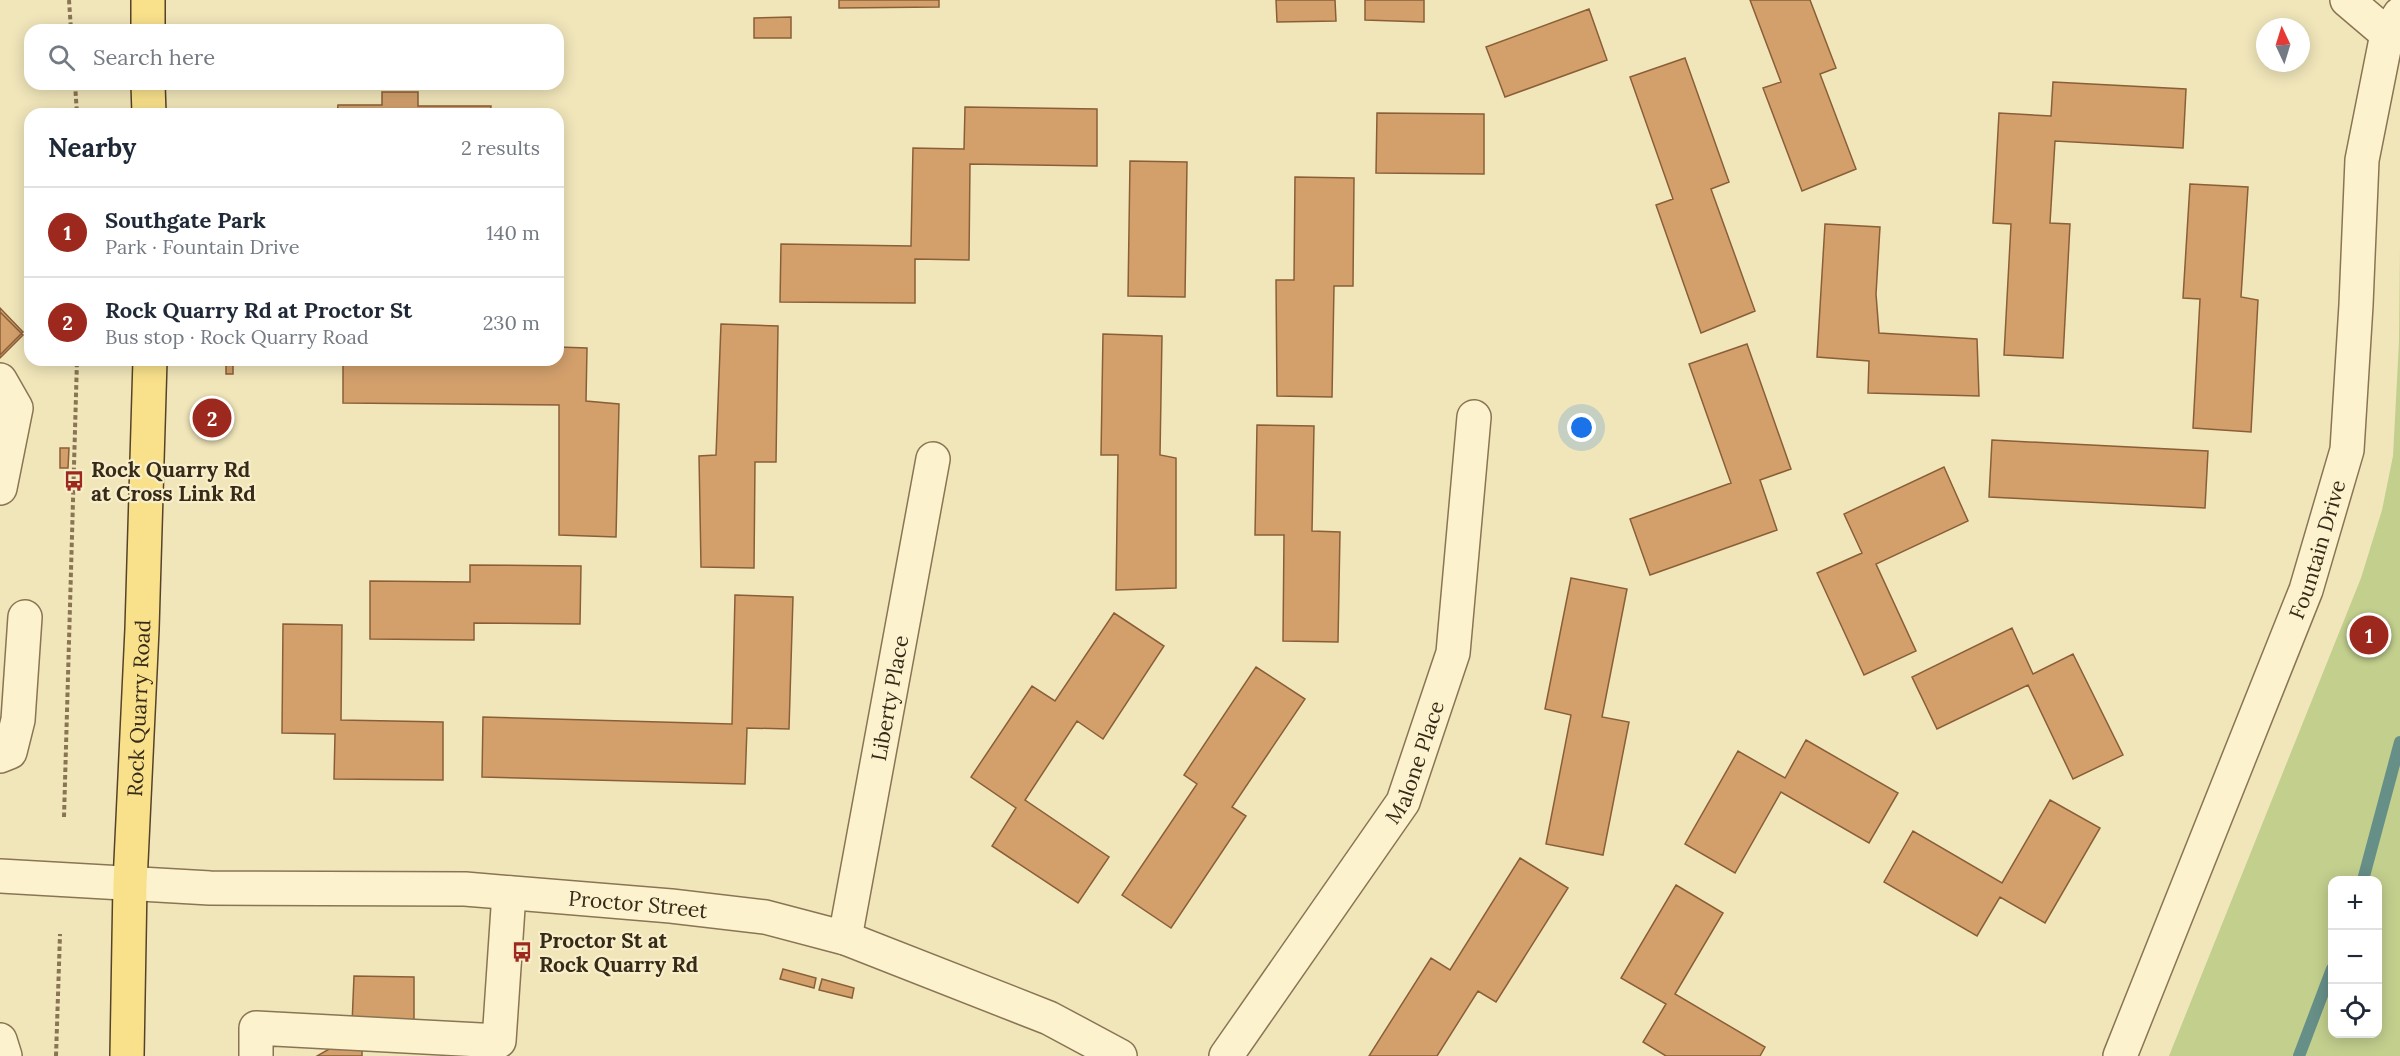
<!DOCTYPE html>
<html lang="en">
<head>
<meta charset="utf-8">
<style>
  :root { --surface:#fff; --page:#f6f6f7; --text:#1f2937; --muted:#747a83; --line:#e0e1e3; --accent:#9d291e }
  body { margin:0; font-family:Lora,serif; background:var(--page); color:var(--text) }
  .controls { position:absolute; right:18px; bottom:18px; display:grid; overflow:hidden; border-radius:12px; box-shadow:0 3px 15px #0003 }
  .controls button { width:54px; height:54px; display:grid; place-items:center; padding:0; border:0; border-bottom:2px solid var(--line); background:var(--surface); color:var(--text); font:30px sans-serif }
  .compass { position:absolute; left:2256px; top:18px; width:54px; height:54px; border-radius:50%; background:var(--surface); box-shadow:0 3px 15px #0003; rotate:356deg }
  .you { position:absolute; left:1582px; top:428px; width:21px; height:21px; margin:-15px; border:4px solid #fff; border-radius:50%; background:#1a73e8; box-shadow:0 0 0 9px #1a73e833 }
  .badge { display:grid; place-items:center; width:39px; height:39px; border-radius:50%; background:var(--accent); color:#fff; font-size:20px; font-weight:700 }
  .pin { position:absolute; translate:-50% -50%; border:3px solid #fff; box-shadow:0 2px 6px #0006 }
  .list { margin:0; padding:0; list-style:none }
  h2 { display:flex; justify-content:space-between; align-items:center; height:78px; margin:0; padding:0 24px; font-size:26px }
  h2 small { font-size:20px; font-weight:400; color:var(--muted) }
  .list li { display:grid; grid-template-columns:39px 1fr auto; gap:18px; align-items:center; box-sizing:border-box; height:90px; padding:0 24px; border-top:2px solid var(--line) }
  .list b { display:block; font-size:22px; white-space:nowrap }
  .list p { margin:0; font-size:20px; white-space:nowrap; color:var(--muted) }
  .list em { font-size:20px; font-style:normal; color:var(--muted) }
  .icon { flex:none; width:33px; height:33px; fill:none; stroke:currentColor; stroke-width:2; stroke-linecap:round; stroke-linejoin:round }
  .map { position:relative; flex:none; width:2400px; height:1056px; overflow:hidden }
  .search { position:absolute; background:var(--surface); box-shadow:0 3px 15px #0003; left:24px; top:24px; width:540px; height:66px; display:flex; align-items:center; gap:15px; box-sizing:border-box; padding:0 21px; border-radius:18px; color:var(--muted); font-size:22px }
  .panel { position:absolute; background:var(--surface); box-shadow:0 3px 15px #0003; left:24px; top:108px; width:540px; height:258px; border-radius:18px }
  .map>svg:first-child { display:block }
</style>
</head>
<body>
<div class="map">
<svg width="2400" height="1056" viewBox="0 0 2400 1056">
  <rect width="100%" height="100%" fill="#f1e6ba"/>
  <path fill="#c2cf8d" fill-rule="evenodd" d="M2400,246V1056H2169L2361,578L2382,510L2393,456L2399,342ZM2332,880H2378V1034H2332Z"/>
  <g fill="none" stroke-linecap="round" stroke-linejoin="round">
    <path stroke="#668f88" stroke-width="12" d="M2363,880L2400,742
      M2299,1056L2332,969"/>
  </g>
  <path fill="#d3a06c" stroke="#8a5f37" stroke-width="1.5" d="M839,0H939V7L839,8Z
    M1276,0H1335L1336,21L1277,22Z
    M1365,0H1424V22L1365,20Z
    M1750,0H1810L1836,68L1820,74L1856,169L1802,191L1763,88L1781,82Z
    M1589,9L1607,60L1505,97L1486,47Z
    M791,17V38H754V18Z
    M1685,58L1729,182L1711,189L1755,311L1701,333L1656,205L1673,199L1630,77Z
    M2053,82L2186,89L2183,148L2055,141L2050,223L2070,224L2063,358L2004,355L2011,224L1993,223L1999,113L2051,116Z
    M382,92H418V106H491L490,114H337L338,105H382Z
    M965,107L1097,109V166L970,164L969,260L915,259V303L780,302L781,244L911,246L913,148L964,149Z
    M1377,113L1484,114V174L1376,173Z
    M1130,161L1187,162L1185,297L1128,296Z
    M1295,177L1354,178L1353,286H1334L1332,397L1277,396L1276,280H1294Z
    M2190,184L2248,187L2241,297L2258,300L2251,432L2193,428L2200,299L2183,298Z
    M1825,224L1880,227L1876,294L1879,333L1977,339L1979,396L1868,393L1869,361L1817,357Z
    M0,308L23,332L0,355Z
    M0,312L23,335L0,358Z
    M721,324L778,326L776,462H755L754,568L701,567L699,456L716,455Z
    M1103,334L1162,336L1160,455L1176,458V588L1116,590L1118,455H1101Z
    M1747,344L1791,469L1760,480L1777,530L1650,575L1630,519L1731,483L1689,364Z
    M558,347L587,348L586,401L619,404L616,537L559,535V405L343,403V360H558Z
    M226,360H233V374H226Z
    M1257,425L1314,426L1312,531L1340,532L1338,642L1283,641L1284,535H1255Z
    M1992,440L2208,451L2205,508L1989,497Z
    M60,448H69L68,468H60Z
    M1944,467L1968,521L1876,564L1916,651L1864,675L1817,573L1862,553L1844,514Z
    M470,565L581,566L580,624L474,623V640L370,639V581L470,582Z
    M1571,578L1627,589L1602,717L1629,722L1603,855L1546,844L1571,715L1545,709Z
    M735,595L793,597L789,729L747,728L745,784L482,777L483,717L732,724Z
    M1114,613L1164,646L1103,739L1077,721L1025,800L1109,857L1078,903L992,846L1016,808L971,777L1032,686L1055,701Z
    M283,624L342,625L341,720L443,722V780L334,779L335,734L282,733Z
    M2012,628L2033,674L2073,654L2123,755L2073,779L2028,685L1937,729L1912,677Z
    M1256,667L1305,699L1232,807L1246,816L1171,928L1122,895L1197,784L1184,775Z
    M1806,740L1898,793L1869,843L1781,792L1735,873L1685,844L1738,751L1785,778Z
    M2050,800L2100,828L2045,923L2000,897L1977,936L1884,882L1913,831L2002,883Z
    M1520,858L1568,888L1496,1002L1478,991L1437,1056H1369L1431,958L1450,970Z
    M1676,885L1723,913L1675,994L1765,1047L1760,1056H1666L1643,1042L1666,1004L1621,978Z
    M783,969L816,978L814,988L780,979Z
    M354,976L414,977V1026L352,1025Z
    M822,979L854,988L852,998L819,990Z
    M331,1048H362V1056H317Z"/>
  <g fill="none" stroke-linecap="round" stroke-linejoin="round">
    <g stroke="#897553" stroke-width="36">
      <g id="minor">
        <path d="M2347,0L2387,34"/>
        <path d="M0,380L16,408L0,488"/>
        <path d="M0,756L10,752L18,720L25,617"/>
        <path id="s1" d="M0,876L210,888L465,889L671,906L765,917L845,938L1049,1018L1120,1056"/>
        <path id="s2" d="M845,938L933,459"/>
        <path d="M0,1040L5,1056"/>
        <path d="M256,1056V1028L499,1041L509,893"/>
        <path id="s3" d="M1226,1056L1403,802L1453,653L1474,417"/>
        <path id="s4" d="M2120,1056L2306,590L2347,450L2356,305L2362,160L2387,34L2400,14"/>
      </g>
    </g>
    <g stroke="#564228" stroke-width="36">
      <g id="major">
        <path d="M148,0V30"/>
        <path d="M148,84L149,114"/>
        <path id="s5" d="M127,1056L130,883L142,629L150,360"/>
      </g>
    </g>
    <path stroke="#897553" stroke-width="4" stroke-dasharray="4.5 3" stroke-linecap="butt" d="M69,0L71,30
      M75,84L77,114
      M64,817L77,360
      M56,1056L60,934"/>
    <use href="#minor" stroke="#fcf2cd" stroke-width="33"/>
    <use href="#major" stroke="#f9e18c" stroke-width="33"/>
  </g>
  <defs>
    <g id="bus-bare" transform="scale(1.62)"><path d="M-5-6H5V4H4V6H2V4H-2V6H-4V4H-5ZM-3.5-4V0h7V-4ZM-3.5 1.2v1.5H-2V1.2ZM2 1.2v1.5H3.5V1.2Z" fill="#9d291e" stroke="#f8efca" stroke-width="2.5" paint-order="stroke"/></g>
  </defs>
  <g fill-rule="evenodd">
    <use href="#bus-bare" x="74" y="481"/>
    <use href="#bus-bare" x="522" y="952"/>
  </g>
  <g text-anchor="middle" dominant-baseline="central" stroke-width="4.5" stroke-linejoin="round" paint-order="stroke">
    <g font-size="21" font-weight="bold" fill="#362a19" stroke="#f8efca" text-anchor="start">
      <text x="91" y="469">Rock Quarry Rd<tspan x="91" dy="24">at Cross Link Rd</tspan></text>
      <text x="539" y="940">Proctor St at<tspan x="539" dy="24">Rock Quarry Rd</tspan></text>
    </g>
    <g font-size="21" fill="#362a19" stroke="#f8efca">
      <text stroke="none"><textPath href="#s4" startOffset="544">Fountain Drive</textPath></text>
      <text stroke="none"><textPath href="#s2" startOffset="244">Liberty Place</textPath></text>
      <text stroke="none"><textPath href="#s5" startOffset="348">Rock Quarry Road</textPath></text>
      <text stroke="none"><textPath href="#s3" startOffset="351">Malone Place</textPath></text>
      <text stroke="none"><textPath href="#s1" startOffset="639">Proctor Street</textPath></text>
    </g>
  </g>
</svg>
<div class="controls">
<button>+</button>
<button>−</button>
<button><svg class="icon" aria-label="locate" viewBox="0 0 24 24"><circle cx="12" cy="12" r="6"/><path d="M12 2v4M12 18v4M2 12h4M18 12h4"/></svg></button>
</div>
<svg class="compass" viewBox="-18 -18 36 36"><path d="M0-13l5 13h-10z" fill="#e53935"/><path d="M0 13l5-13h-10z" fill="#747a83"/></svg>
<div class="you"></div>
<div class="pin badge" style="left:2369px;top:635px">1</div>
<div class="pin badge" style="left:212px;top:418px">2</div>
<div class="search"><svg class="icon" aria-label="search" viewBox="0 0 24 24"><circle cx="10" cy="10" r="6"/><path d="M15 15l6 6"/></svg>Search here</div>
<section class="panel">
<h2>Nearby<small>2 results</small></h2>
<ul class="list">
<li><span class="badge">1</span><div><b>Southgate Park</b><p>Park · Fountain Drive</p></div><em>140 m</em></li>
<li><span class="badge">2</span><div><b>Rock Quarry Rd at Proctor St</b><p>Bus stop · Rock Quarry Road</p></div><em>230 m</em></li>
</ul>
</section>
</div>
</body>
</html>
